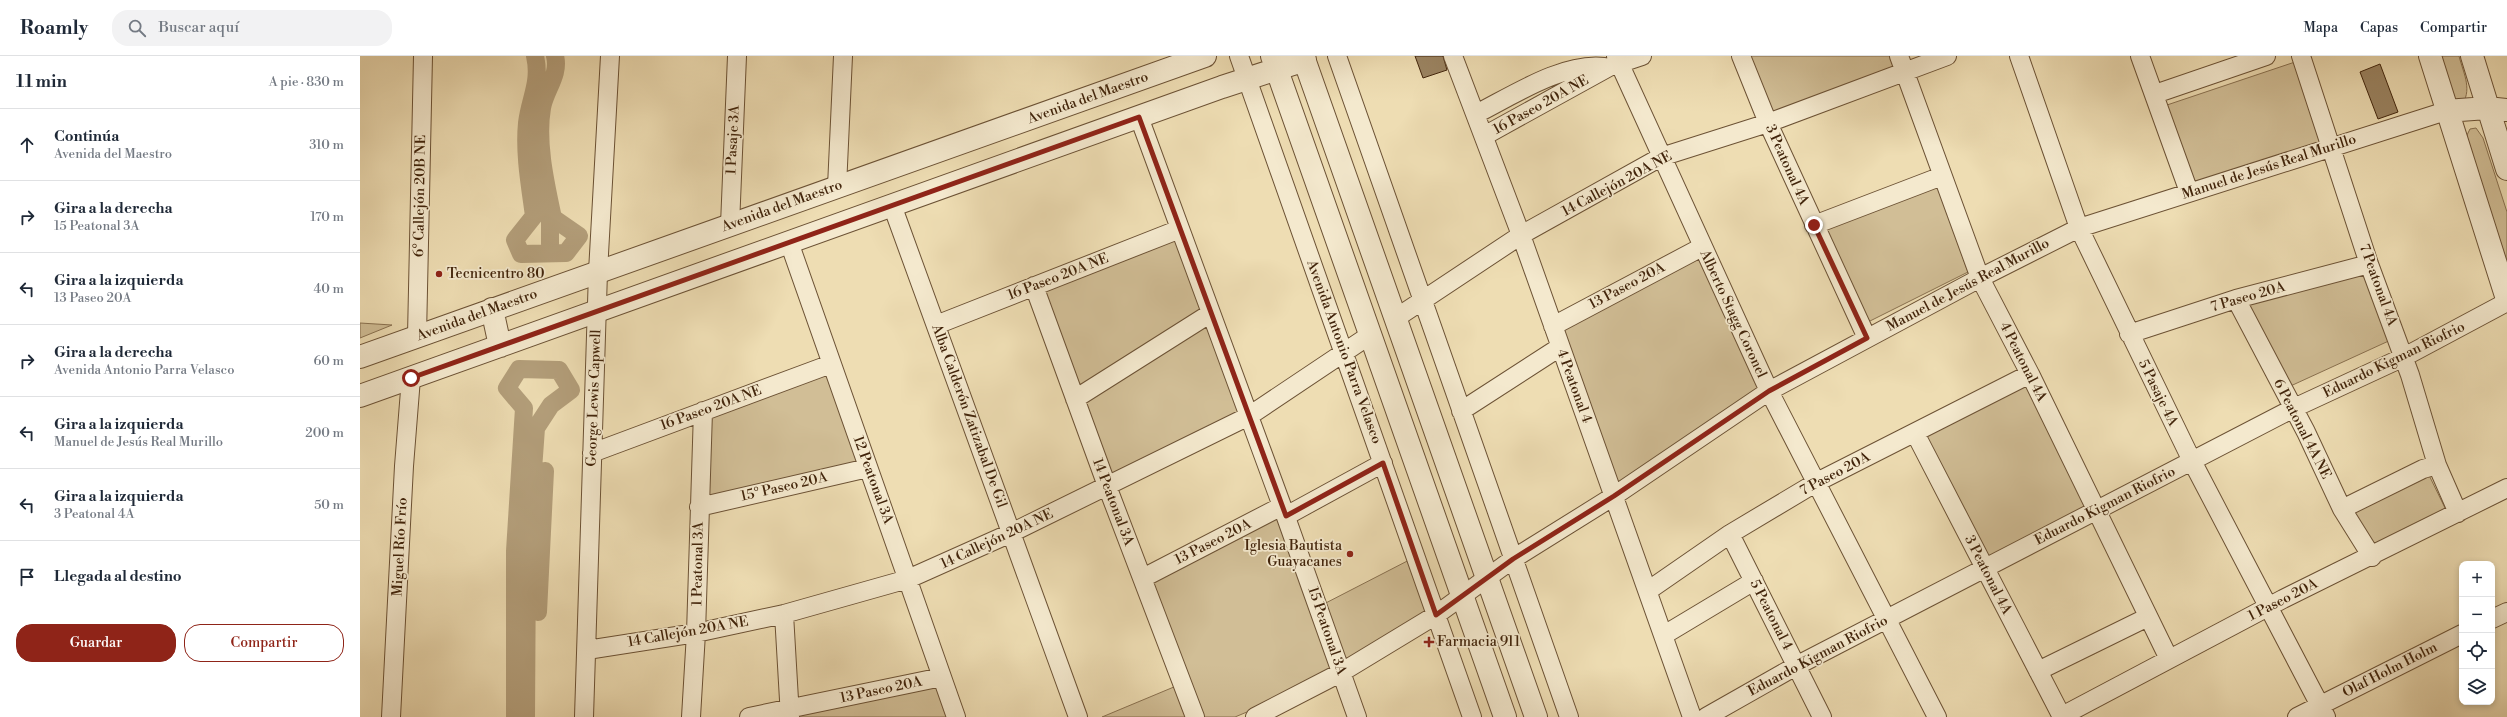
<!DOCTYPE html>
<html lang="es">
<head>
<meta charset="utf-8">
<style>
  :root { --surface:#fff; --page:#f2f2f3; --text:#1f2937; --muted:#747a83; --line:#e0e1e3; --accent:#8f2418 }
  body { margin:0; font-family:"Libre Bodoni",serif; background:var(--page); color:var(--text) }
  .controls { position:absolute; right:12px; bottom:12px; display:grid; overflow:hidden; border-radius:8px; box-shadow:0 2px 6px #0003 }
  .controls button { width:36px; height:36px; display:grid; place-items:center; padding:0; border:0; border-bottom:1px solid var(--line); background:var(--surface); color:var(--text); font:20px sans-serif }
  .stop { position:absolute; width:12px; height:12px; margin:-9px; border:3px solid #8f2418; border-radius:50%; background:#fff }
  .stop.end { background:#8f2418; border-color:#fff; box-shadow:0 1px 4px #0008 }
  .list { margin:0; padding:0; list-style:none }
  h2 { display:flex; justify-content:space-between; align-items:center; height:52px; margin:0; padding:0 16px; font-size:17px }
  h2 small { font-size:13px; font-weight:400; color:var(--muted) }
  .list li { display:grid; grid-template-columns:26px 1fr auto; gap:12px; align-items:center; box-sizing:border-box; height:72px; padding:0 16px; border-top:1px solid var(--line) }
  .list b { display:block; font-size:15px; white-space:nowrap }
  .list p { margin:0; font-size:13px; white-space:nowrap; color:var(--muted) }
  .list em { font-size:13px; font-style:normal; color:var(--muted) }
  .actions { display:flex; gap:8px; padding:12px 16px }
  .actions a { flex:1; padding:9px 0; border:1px solid var(--accent); border-radius:16px; text-align:center; font-size:14px; color:var(--accent) }
  .actions .main { background:var(--accent); color:#fff }
  .icon { flex:none; width:22px; height:22px; fill:none; stroke:currentColor; stroke-width:2; stroke-linecap:round; stroke-linejoin:round }
  .map { position:relative; flex:none; width:2147px; height:661px; overflow:hidden }
  header { display:flex; align-items:center; gap:24px; box-sizing:border-box; height:56px; padding:0 20px; background:var(--surface); border-bottom:1px solid var(--line) }
  header strong { font-size:19px }
  nav { display:flex; gap:22px; margin-inline-start:auto; font-size:14px }
  .search { width:280px; height:36px; background:var(--page); display:flex; align-items:center; gap:10px; box-sizing:border-box; padding:0 14px; border-radius:16px; color:var(--muted); font-size:15px }
  main { display:flex }
  aside { flex:1; background:var(--surface) }
  .map>svg:first-child { display:block }
</style>
</head>
<body>
<header>
<strong>Roamly</strong>
<div class="search"><svg class="icon" aria-label="search" viewBox="0 0 24 24"><circle cx="10" cy="10" r="6"/><path d="M15 15l6 6"/></svg>Buscar aquí</div>
<nav><a>Mapa</a><a>Capas</a><a>Compartir</a></nav>
</header>
<main>
<aside>
<h2>11 min<small>A pie · 830 m</small></h2>
<ul class="list">
<li><svg class="icon" aria-label="ahead" viewBox="0 0 24 24"><path d="M12 20V5M6 11l6-6 6 6"/></svg><div><b>Continúa</b><p>Avenida del Maestro</p></div><em>310 m</em></li>
<li><svg class="icon" aria-label="right" viewBox="0 0 24 24"><path d="M7 20v-9h11M14 6l5 5-5 5"/></svg><div><b>Gira a la derecha</b><p>15 Peatonal 3A</p></div><em>170 m</em></li>
<li><svg class="icon" aria-label="left" viewBox="0 0 24 24"><path d="M17 20v-9H6M10 6l-5 5 5 5"/></svg><div><b>Gira a la izquierda</b><p>13 Paseo 20A</p></div><em>40 m</em></li>
<li><svg class="icon" aria-label="right" viewBox="0 0 24 24"><path d="M7 20v-9h11M14 6l5 5-5 5"/></svg><div><b>Gira a la derecha</b><p>Avenida Antonio Parra Velasco</p></div><em>60 m</em></li>
<li><svg class="icon" aria-label="left" viewBox="0 0 24 24"><path d="M17 20v-9H6M10 6l-5 5 5 5"/></svg><div><b>Gira a la izquierda</b><p>Manuel de Jesús Real Murillo</p></div><em>200 m</em></li>
<li><svg class="icon" aria-label="left" viewBox="0 0 24 24"><path d="M17 20v-9H6M10 6l-5 5 5 5"/></svg><div><b>Gira a la izquierda</b><p>3 Peatonal 4A</p></div><em>50 m</em></li>
<li><svg class="icon" aria-label="arrive" viewBox="0 0 24 24"><path d="M6 21V4h12l-3 4 3 4H6"/></svg><div><b>Llegada al destino</b></div></li>
</ul>
<div class="actions"><a class="main">Guardar</a><a>Compartir</a></div>
</aside>
<div class="map">
<svg width="2147" height="661" viewBox="0 0 2147 661">
  <rect width="100%" height="100%" fill="#eeddb3"/>
  <filter id="stains"><feTurbulence type="fractalNoise" baseFrequency=".005" numOctaves="4"/><feColorMatrix values="0 0 0 0 .2 0 0 0 0 .09 0 0 0 0 .02 0 0 0 .5 -.17"/></filter>
  <radialGradient id="worn" r=".72"><stop offset=".6" stop-color="#630" stop-opacity="0"/><stop offset="1" stop-color="#630" stop-opacity=".3"/></radialGradient>
  <path fill="#d1be96" stroke="#897150" d="M1381,0H1539L1544,15L1408,67Z
    M2079,0H2099C2103,16 2112,32 2103,47L2095,46Z
    M1935,6L1962,87L1831,128L1804,50Z
    M2116,72L2123,82L2147,156V206L2108,86L2107,79L2110,73Z
    M1574,120L1608,216L1508,266L1461,167Z
    M820,173L888,360L749,429L676,230Z
    M1342,191L1409,335L1254,440L1193,270Z
    M2008,211L2033,283L1924,333L1878,243Z
    M0,267L32,269L0,282Z
    M471,308L508,412L339,451L343,355Z
    M1670,318L1737,455L1624,513L1555,377Z
    M2066,413L2086,454L2011,501L1985,453Z
    M921,450L958,551L1057,500L1076,559L982,616L875,661H742L821,628L783,522Z
    M582,621L596,661H389Z"/>
  <g fill="none" stroke-linecap="round" stroke-linejoin="round">
    <path stroke="#b39e7a" stroke-width="18" d="M175,0C181,26 170,42 167,67C164,97 170,130 174,160L155,184L161,198L206,197L219,180L193,162C186,129 176,87 182,52C185,34 200,19 195,0
      M190,151V188
      M178,556L185,415
      M155,661V495L164,352L147,332L159,313L199,314L211,334L191,349L176,372L167,497L166,661"/>
  </g>
  <path fill="#9b8462" stroke="#41240b" d="M1055,0H1083L1087,14L1063,22Z
    M2020,8L2038,56L2018,63L2000,16Z"/>
  <g fill="none" stroke-linecap="round" stroke-linejoin="round">
    <g stroke="#6c5235" stroke-width="20">
      <path id="minor" d="M879,0L1112,661
        M977,0L1209,661
        M1093,0L1161,179L1332,661
        M1256,0L1409,335L1577,661
        M1381,0L1408,67L1507,282
        M1539,0L1620,222L1670,318L1809,603
        M1659,0L1719,172L1832,405L1966,661
        M1780,0L1829,136
        M1941,0L2009,208L2050,319L2077,409L2098,457
        M1795,38L1906,0
        M1116,58C1152,40 1203,6 1244,11
        M779,61L922,450L997,661
        M1124,80L1249,11L1282,0
        M477,131L483,0
        M532,149L718,661
        M370,169L377,0
        M1454,169L1582,120
        M429,186L596,661
        M674,230L747,430L835,661
        M1876,243L1946,376L1982,453L2012,501
        M1036,262L1161,179L1301,101L1408,67L1587,0
        M576,269L820,173
        M1193,270L1342,191
        M1769,278L1876,243L2009,208
        M57,280L63,0
        M715,343L851,257
        M1101,355L1200,291
        M1555,377L1702,661
        M232,397L471,308
        M339,451L508,412
        M1982,453L2063,413L2077,409
        M926,460L1023,407
        M1370,478L1462,661
        M783,522L922,450
        M1289,534L1370,478L1457,426L1670,318
        M424,558L430,661
        M2132,563L2147,556
        M1304,579L1394,525
        M227,594L336,577L424,558L548,523L651,477L889,360L1010,279
        M1678,615L1788,561
        M1702,660L1923,543L2147,432
        M31,661L44,410L51,322
        M224,661L238,216L250,0
        M331,661L336,577L343,355
        M389,661L582,621
        M895,661L982,616L1076,559L1153,503L1254,440L1409,335L1620,222L1719,172L2086,55
        M1346,661L1436,610L1934,352L2044,301L2147,246
        M1937,661L2102,578"/>
    </g>
    <g stroke="#6c5235" stroke-width="24">
      <path id="tertiary" d="M912,0L1145,661
        M943,0L1176,661
        M2070,0L2147,243
        M2112,0L2147,113
        M2086,55L2127,52L2147,54
        M132,253L140,290
        M0,301L845,0
        M0,340L862,31L945,4"/>
    </g>
    <use href="#minor" stroke="#f4e9ce" stroke-width="18"/>
    <use href="#tertiary" stroke="#f4e9ce" stroke-width="22"/>
  </g>
  <g fill="none" stroke-linecap="round" stroke-linejoin="round">
    <path stroke="#8f2418" stroke-width="5" d="M51,322L779,61L926,460L1023,407L1076,559L1153,503L1254,440L1409,335L1507,282L1454,169"/>
  </g>
  <g fill="#8f2418" stroke="#f4e9ce" stroke-width="1.5">
    <circle cx="79" cy="218" r="4"/>
    <circle cx="990" cy="498" r="4"/>
    <path d="M1067 580h4v4h4v4h-4v4h-4v-4h-4v-4h4z"/>
  </g>
  <g text-anchor="middle" dominant-baseline="central" stroke-width="3.5" stroke-linejoin="round" paint-order="stroke">
    <g font-size="14" fill="#41240b" stroke="#f4e9ce">
      <text transform="translate(728 42) rotate(-20)">Avenida del Maestro</text>
      <text transform="translate(1181 49) rotate(-29)">16 Paseo 20A NE</text>
      <text transform="translate(373 84) rotate(-87)">1 Pasaje 3A</text>
      <text transform="translate(1427 109) rotate(66)">3 Peatonal 4A</text>
      <text transform="translate(1909 111) rotate(-18)">Manuel de Jesús Real Murillo</text>
      <text transform="translate(1257 128) rotate(-28)">14 Callejón 20A NE</text>
      <text transform="translate(60 140) rotate(-89)">6° Callejón 20B NE</text>
      <text transform="translate(422 150) rotate(-20)">Avenida del Maestro</text>
      <text transform="translate(698 221) rotate(-21)">16 Paseo 20A NE</text>
      <text transform="translate(1608 229) rotate(-28)">Manuel de Jesús Real Murillo</text>
      <text transform="translate(2018 229) rotate(70)">7 Peatonal 4A</text>
      <text transform="translate(1267 230) rotate(-28)">13 Paseo 20A</text>
      <text transform="translate(1888 241) rotate(-16)">7 Paseo 20A</text>
      <text transform="translate(1373 258) rotate(65)">Alberto Stagg Coronel</text>
      <text transform="translate(117 259) rotate(-20)">Avenida del Maestro</text>
      <text transform="translate(984 296) rotate(70)">Avenida Antonio Parra Velasco</text>
      <text transform="translate(2034 304) rotate(-26)">Eduardo Kigman Riofrio</text>
      <text transform="translate(1663 306) rotate(63)">4 Peatonal 4A</text>
      <text transform="translate(1214 330) rotate(70)">4 Peatonal 4</text>
      <text transform="translate(1798 337) rotate(64)">5 Pasaje 4A</text>
      <text transform="translate(234 342) rotate(-88)">George Lewis Capwell</text>
      <text transform="translate(351 352) rotate(-20)">16 Paseo 20A NE</text>
      <text transform="translate(609 360) rotate(70)">Alba Calderón Zatizabal De Gil</text>
      <text transform="translate(1942 373) rotate(63)">6 Peatonal 4A NE</text>
      <text transform="translate(1475 418) rotate(-28)">7 Paseo 20A</text>
      <text transform="translate(513 424) rotate(70)">12 Peatonal 3A</text>
      <text transform="translate(424 431) rotate(-13)">15° Paseo 20A</text>
      <text transform="translate(753 446) rotate(69)">14 Peatonal 3A</text>
      <text transform="translate(1745 450) rotate(-27)">Eduardo Kigman Riofrio</text>
      <text transform="translate(637 483) rotate(-25)">14 Callejón 20A NE</text>
      <text transform="translate(853 486) rotate(-27)">13 Paseo 20A</text>
      <text transform="translate(40 491) rotate(-87)">Miguel Río Frío</text>
      <text transform="translate(338 508) rotate(-89)">1 Peatonal 3A</text>
      <text transform="translate(1628 519) rotate(63)">3 Peatonal 4A</text>
      <text transform="translate(1923 544) rotate(-27)">1 Paseo 20A</text>
      <text transform="translate(1411 559) rotate(63)">5 Peatonal 4</text>
      <text transform="translate(967 575) rotate(71)">15 Peatonal 3A</text>
      <text transform="translate(328 576) rotate(-10)">14 Callejón 20A NE</text>
      <text transform="translate(1458 600) rotate(-28)">Eduardo Kigman Riofrio</text>
      <text transform="translate(2030 614) rotate(-27)">Olaf Holm Holm</text>
      <text transform="translate(521 634) rotate(-12)">13 Paseo 20A</text>
    </g>
    <g font-size="14" fill="#41240b" stroke="#f4e9ce" text-anchor="start">
      <text x="87" y="218">Tecnicentro 80</text>
      <text x="982" y="490" text-anchor="end">Iglesia Bautista<tspan x="982" dy="16">Guayacanes</tspan></text>
      <text x="1077" y="586">Farmacia 911</text>
    </g>
  </g>
  <rect width="100%" height="100%" filter="url(#stains)"/>
  <rect width="100%" height="100%" fill="url(#worn)"/>
</svg>
<div class="controls">
<button>+</button>
<button>−</button>
<button><svg class="icon" aria-label="locate" viewBox="0 0 24 24"><circle cx="12" cy="12" r="6"/><path d="M12 2v4M12 18v4M2 12h4M18 12h4"/></svg></button>
<button><svg class="icon" aria-label="layers" viewBox="0 0 24 24"><path d="M12 4l9 5-9 5-9-5zM3 14l9 5 9-5"/></svg></button>
</div>
<div class="stop" style="left:51px;top:322px"></div>
<div class="stop end" style="left:1454px;top:169px"></div>
</div>
</main>
</body>
</html>
